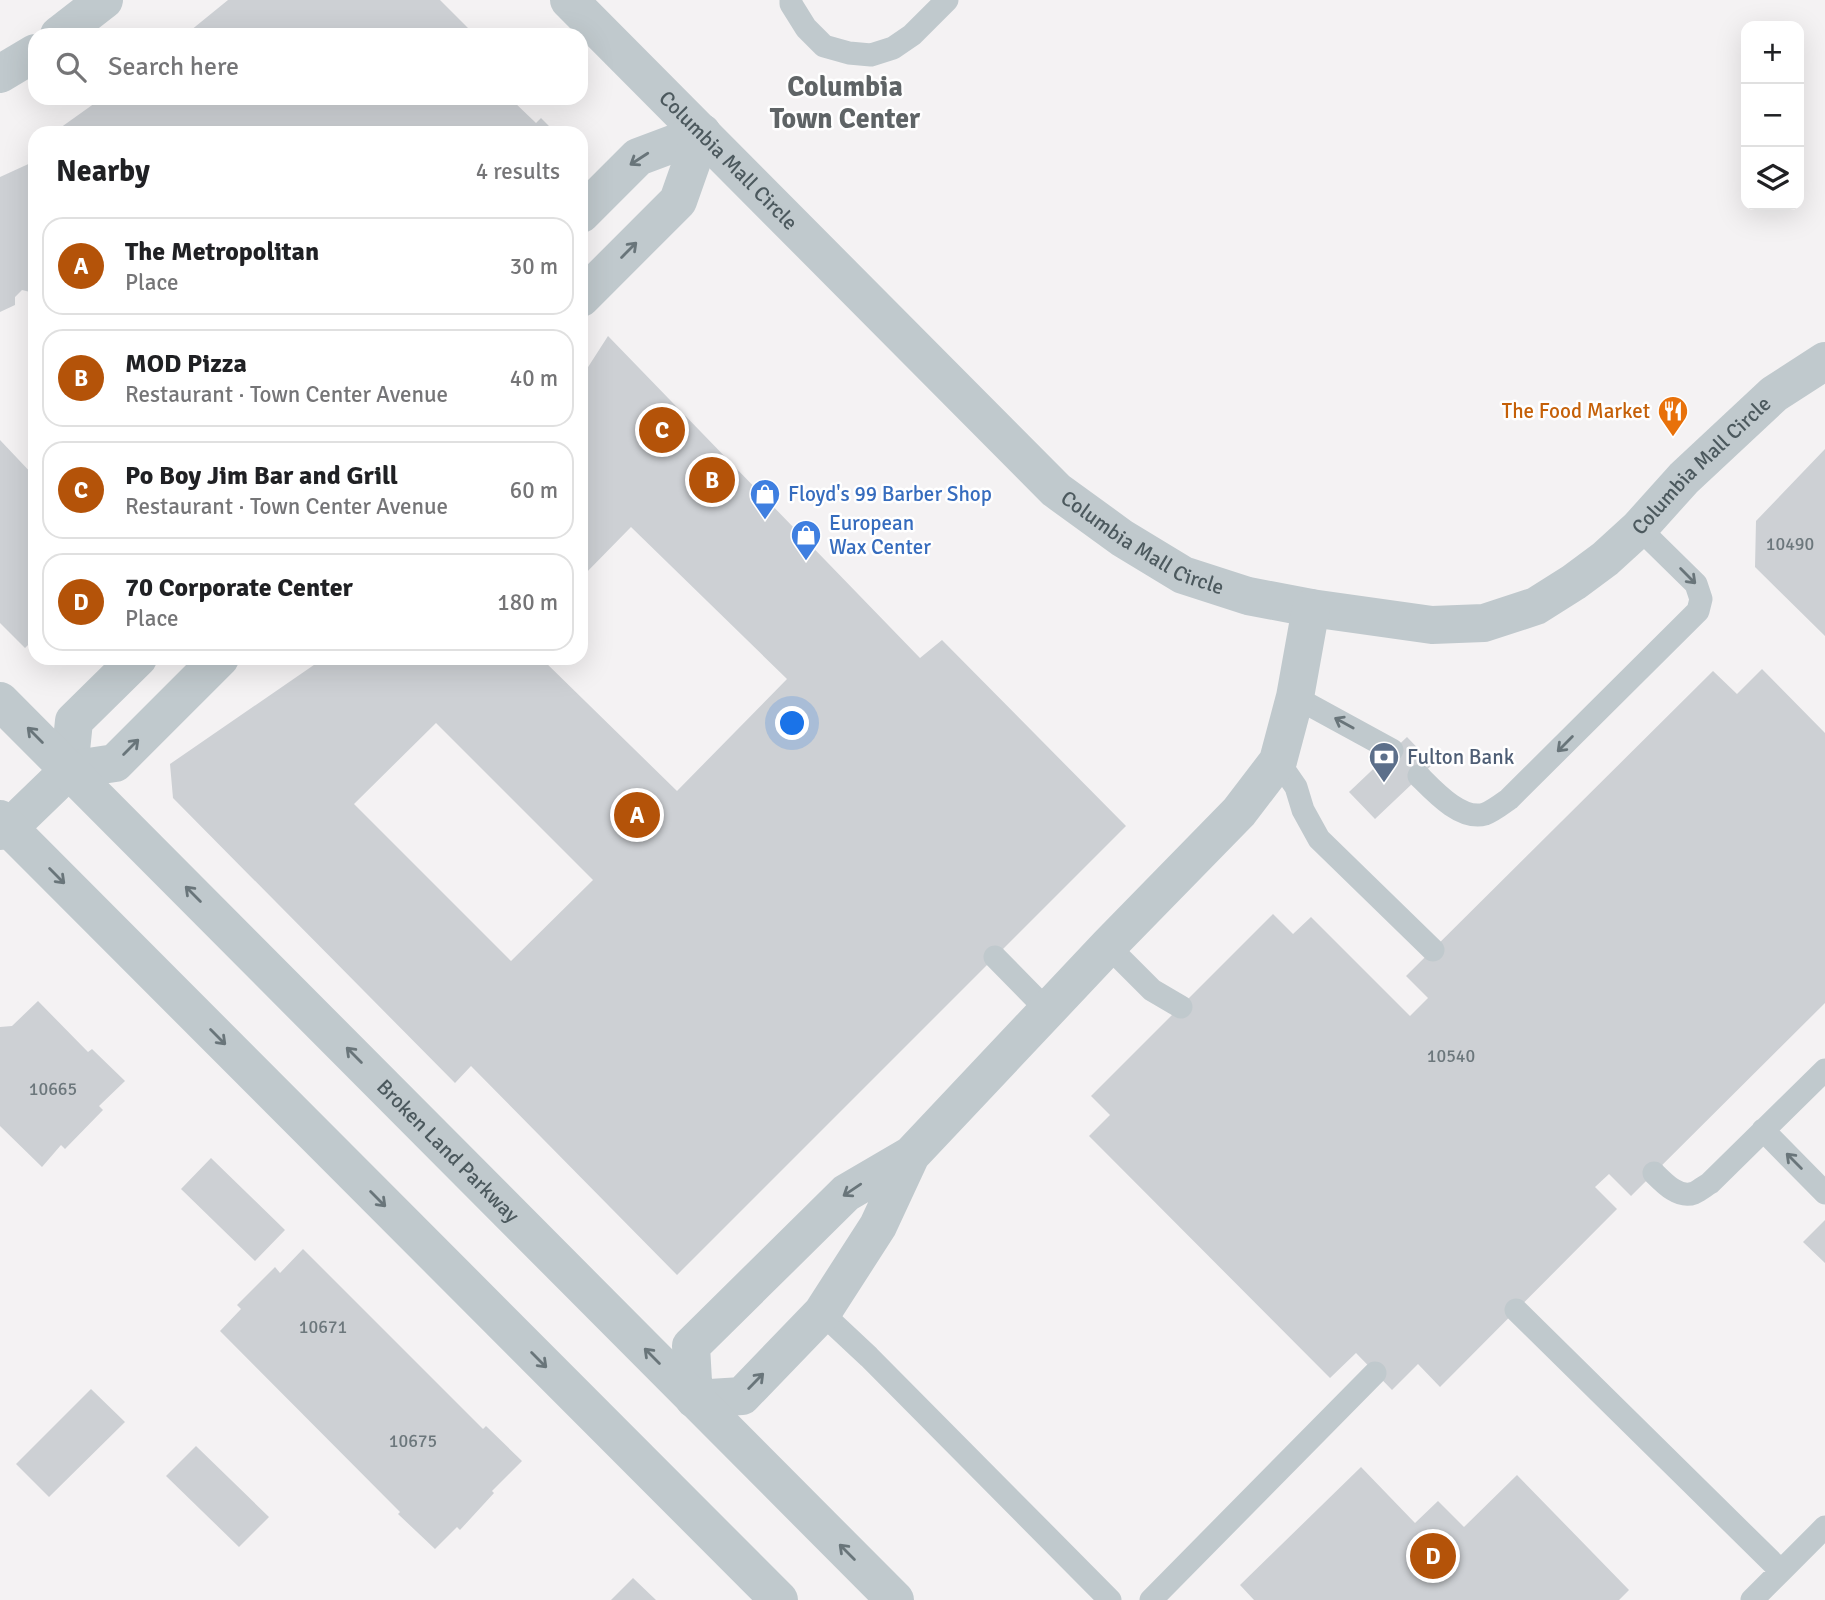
<!DOCTYPE html>
<html lang="en">
<head>
<meta charset="utf-8">
<style>
  :root { --surface:#fff; --page:#f6f6f6; --text:#202124; --muted:#757577; --line:#e0e0e0; --accent:#b45309 }
  body { margin:0; font-family:Signika,sans-serif; background:var(--page); color:var(--text) }
  .controls { position:absolute; right:21px; top:21px; display:grid; overflow:hidden; border-radius:14px; box-shadow:0 7px 28px #0002 }
  .controls button { width:63px; height:63px; display:grid; place-items:center; padding:0; border:0; border-bottom:2px solid var(--line); background:var(--surface); color:var(--text); font:35px sans-serif }
  .you { position:absolute; left:793px; top:724px; width:24px; height:24px; margin:-18px; border:5px solid #fff; border-radius:50%; background:#1a73e8; box-shadow:0 0 0 10px #1a73e833 }
  .badge { display:grid; place-items:center; width:46px; height:46px; border-radius:50%; background:var(--accent); color:#fff; font-size:23px; font-weight:700 }
  .pin { position:absolute; translate:-50% -50%; border:4px solid #fff; box-shadow:0 2px 7px #0006 }
  .list { margin:0; padding:0; list-style:none }
  h2 { display:flex; justify-content:space-between; align-items:center; height:91px; margin:0; padding:0 28px; font-size:30px }
  h2 small { font-size:23px; font-weight:400; color:var(--muted) }
  .list li { display:grid; grid-template-columns:46px 1fr auto; gap:21px; align-items:center; box-sizing:border-box; height:98px; margin:0 14px 14px; padding:0 14px; border:2px solid var(--line); border-radius:21px }
  .list b { display:block; font-size:26px; white-space:nowrap }
  .list p { margin:0; font-size:23px; white-space:nowrap; color:var(--muted) }
  .list em { font-size:23px; font-style:normal; color:var(--muted) }
  .icon { flex:none; width:38px; height:38px; fill:none; stroke:currentColor; stroke-width:2; stroke-linecap:round; stroke-linejoin:round }
  .map { position:relative; flex:none; width:1825px; height:1600px; overflow:hidden }
  .search { position:absolute; background:var(--surface); box-shadow:0 7px 28px #0002; left:28px; top:28px; width:560px; height:77px; display:flex; align-items:center; gap:18px; box-sizing:border-box; padding:0 24px; border-radius:21px; color:var(--muted); font-size:26px }
  .panel { position:absolute; background:var(--surface); box-shadow:0 7px 28px #0002; left:28px; top:126px; width:560px; height:539px; border-radius:21px }
  .map>svg:first-child { display:block }
</style>
</head>
<body>
<div class="map">
<svg width="1825" height="1600" viewBox="0 0 1825 1600">
  <rect width="100%" height="100%" fill="#f4f2f3"/>
  <path fill="#cdd0d4" fill-rule="evenodd" d="M228,0H440L475,35H185Z
    M102,98H514L512,100L536,123L541,118L556,133H64L60,128Z
    M35,161V296L30,292L22,290L15,297V305L0,312V177Z
    M608,336L920,658L942,640L1126,826L677,1275L471,1066L455,1083L173,798L170,764L324,658H541L677,791L787,679L631,527L581,578V378ZM436,723L593,880L511,961L354,804Z
    M0,440L35,477V638L25,648L0,623Z
    M1825,449V636L1755,567L1756,521Z
    M1762,669L1825,733V1003L1631,1196L1609,1174L1595,1187L1617,1209L1440,1387L1418,1364L1392,1390L1356,1353L1330,1378L1089,1136L1110,1115L1091,1096L1273,914L1293,934L1311,917L1410,1016L1428,998L1406,976L1713,671L1737,694Z
    M1407,737L1433,764L1375,819L1349,792Z
    M38,1001L88,1052L92,1049L125,1081L99,1106L103,1110L65,1149L61,1145L42,1167L0,1126V1027L12,1026Z
    M211,1158L285,1230L255,1261L181,1189Z
    M1825,1220V1263L1803,1242Z
    M303,1249L483,1429L486,1426L522,1461L492,1491L494,1493L460,1530L457,1527L435,1549L398,1514L400,1512L220,1331L241,1309L237,1305L275,1267L280,1273Z
    M91,1389L125,1422L49,1497L16,1464Z
    M196,1446L269,1517L239,1547L166,1476Z
    M1361,1467L1415,1523L1438,1501L1464,1527L1517,1475L1629,1590L1619,1600H1254L1240,1585Z
    M633,1578L656,1600H611Z"/>
  <g fill="none" stroke-linecap="round" stroke-linejoin="round">
    <path stroke="#c0c9cd" stroke-width="23" d="M791,0V4L806,28L824,46L849,53L871,55L893,48L912,35L947,0
      M1295,697L1392,750
      M1278,761L1296,787L1303,810L1319,839L1433,950
      M1419,776C1434,791 1461,821 1485,814C1493,811 1502,804 1509,799L1698,611L1701,599L1696,584L1639,528
      M1108,946L1152,990L1181,1007
      M995,957L1047,1010
      M1763,1130L1825,1193
      M1654,1173C1664,1183 1679,1199 1694,1193C1700,1190 1705,1186 1710,1183L1825,1070
      M1516,1310L1781,1571L1825,1527
      M822,1313L869,1357L1110,1600
      M1151,1600L1375,1373
      M1752,1600L1781,1571"/>
    <g stroke="#c0c9cd" stroke-width="38">
      <path id="s1" d="M569,0L1056,490L1122,538L1183,575L1248,596L1311,608L1432,625L1484,623L1536,606L1574,582L1605,559L1639,528L1684,478L1774,394L1825,361"/>
      <path d="M59,35L104,0"/>
      <path d="M0,74L35,53"/>
      <path d="M581,214L638,157L702,133"/>
      <path d="M581,298L678,201L702,133"/>
      <path d="M69,770L74,721L138,658"/>
      <path d="M0,831L9,828L69,770L115,763L220,658"/>
      <path d="M911,1155L878,1226L822,1313L742,1396L694,1399L691,1346L846,1193L911,1155L1108,946L1239,812L1278,761L1295,697L1311,608"/>
    </g>
    <g stroke="#c0c9cd" stroke-width="38">
      <path id="s2" d="M0,701L895,1600"/>
      <path d="M0,819L779,1600"/>
    </g>
  </g>
  <defs><path id="oneway-shaft" d="M-6 0H5M1.5-3L5.5 0L1.5 3" fill="none" stroke-width="1.6" stroke-linecap="round" stroke-linejoin="round" transform="scale(1.75)"/></defs>
  <g stroke="#69757a">
    <use href="#oneway-shaft" transform="translate(639 159) rotate(147)"/>
    <use href="#oneway-shaft" transform="translate(629 250) rotate(-45)"/>
    <use href="#oneway-shaft" transform="translate(1688 576) rotate(45)"/>
    <use href="#oneway-shaft" transform="translate(1344 723) rotate(-151)"/>
    <use href="#oneway-shaft" transform="translate(35 735) rotate(-135)"/>
    <use href="#oneway-shaft" transform="translate(1565 744) rotate(135)"/>
    <use href="#oneway-shaft" transform="translate(131 747) rotate(-45)"/>
    <use href="#oneway-shaft" transform="translate(57 876) rotate(45)"/>
    <use href="#oneway-shaft" transform="translate(193 894) rotate(-135)"/>
    <use href="#oneway-shaft" transform="translate(218 1037) rotate(45)"/>
    <use href="#oneway-shaft" transform="translate(354 1055) rotate(-135)"/>
    <use href="#oneway-shaft" transform="translate(1794 1161) rotate(-135)"/>
    <use href="#oneway-shaft" transform="translate(852 1190) rotate(146)"/>
    <use href="#oneway-shaft" transform="translate(378 1199) rotate(45)"/>
    <use href="#oneway-shaft" transform="translate(652 1356) rotate(-135)"/>
    <use href="#oneway-shaft" transform="translate(539 1360) rotate(45)"/>
    <use href="#oneway-shaft" transform="translate(756 1381) rotate(-46)"/>
    <use href="#oneway-shaft" transform="translate(847 1552) rotate(-135)"/>
  </g>
  <defs>
    <g id="restaurant-pin" transform="scale(1.575)"><path d="M0 17L-7.5 6A9.5 9.5 0 1 1 7.5 6Z" fill="#e8710a" stroke="#fff"/><path d="M-5-6h1v4h1v-4h1v4h1v-4h1v5L-1.5 .5V6h-2V.5L-5-1ZM5-6V6H3V1.5H1.5Q1.5-4 5-6Z" fill="#fff"/></g>
    <g id="shop-pin" transform="scale(1.575)"><path d="M0 17L-7.5 6A9.5 9.5 0 1 1 7.5 6Z" fill="#3f7fe0" stroke="#fff"/><path d="M-5-2.5h2.3a2.7 3.5 0 0 1 5.4 0H5L5.5 6h-11ZM-1.5-2.5h3a1.5 2.3 0 0 0-3 0Z" fill="#fff"/></g>
    <g id="bank-pin" transform="scale(1.575)"><path d="M0 17L-7.5 6A9.5 9.5 0 1 1 7.5 6Z" fill="#5c6f8a" stroke="#fff"/><path d="M-6-4H6V4H-6ZM0-2.3a2.3 2.3 0 1 0 0 4.6a2.3 2.3 0 1 0 0-4.6Z" fill="#fff"/></g>
  </defs>
  <g fill-rule="evenodd">
    <use href="#restaurant-pin" x="1673" y="411"/>
    <use href="#shop-pin" x="765" y="494"/>
    <use href="#shop-pin" x="806" y="535"/>
    <use href="#bank-pin" x="1384" y="757"/>
  </g>
  <g text-anchor="middle" dominant-baseline="central" stroke-width="5" stroke-linejoin="round" paint-order="stroke">
    <g font-size="18" fill="#6c777c">
      <text x="1790" y="544">10490</text>
      <text x="1451" y="1056">10540</text>
      <text x="53" y="1089">10665</text>
      <text x="323" y="1327">10671</text>
      <text x="413" y="1441">10675</text>
    </g>
    <g font-size="21" fill="#4c595e" stroke="#fff">
      <text stroke="none"><textPath href="#s1" startOffset="226">Columbia Mall Circle</textPath></text>
      <text stroke="none"><textPath href="#s1" startOffset="1423">Columbia Mall Circle</textPath></text>
      <text stroke="none"><textPath href="#s1" startOffset="793">Columbia Mall Circle</textPath></text>
      <text stroke="none"><textPath href="#s2" startOffset="635">Broken Land Parkway</textPath></text>
    </g>
    <g font-size="21" fill="#c56008" stroke="#fff" text-anchor="end">
      <text x="1650" y="411">The Food Market</text>
    </g>
    <g font-size="21" fill="#366cbe" stroke="#fff" text-anchor="start">
      <text x="788" y="494">Floyd's 99 Barber Shop</text>
      <text x="829" y="523">European<tspan x="829" dy="24">Wax Center</tspan></text>
    </g>
    <g font-size="21" fill="#4e5e75" stroke="#fff" text-anchor="start">
      <text x="1407" y="757">Fulton Bank</text>
    </g>
    <g font-size="28" font-weight="bold" fill="#5f6466" stroke="#fff">
      <text x="845" y="87">Columbia<tspan x="845" dy="32">Town Center</tspan></text>
    </g>
  </g>
</svg>
<div class="controls">
<button>+</button>
<button>−</button>
<button><svg class="icon" aria-label="layers" viewBox="0 0 24 24"><path d="M12 4l9 5-9 5-9-5zM3 14l9 5 9-5"/></svg></button>
</div>
<div class="you"></div>
<div class="pin badge" style="left:637px;top:815px">A</div>
<div class="pin badge" style="left:712px;top:480px">B</div>
<div class="pin badge" style="left:662px;top:430px">C</div>
<div class="pin badge" style="left:1433px;top:1556px">D</div>
<div class="search"><svg class="icon" aria-label="search" viewBox="0 0 24 24"><circle cx="10" cy="10" r="6"/><path d="M15 15l6 6"/></svg>Search here</div>
<section class="panel">
<h2>Nearby<small>4 results</small></h2>
<ul class="list">
<li><span class="badge">A</span><div><b>The Metropolitan</b><p>Place</p></div><em>30 m</em></li>
<li><span class="badge">B</span><div><b>MOD Pizza</b><p>Restaurant · Town Center Avenue</p></div><em>40 m</em></li>
<li><span class="badge">C</span><div><b>Po Boy Jim Bar and Grill</b><p>Restaurant · Town Center Avenue</p></div><em>60 m</em></li>
<li><span class="badge">D</span><div><b>70 Corporate Center</b><p>Place</p></div><em>180 m</em></li>
</ul>
</section>
</div>
</body>
</html>
